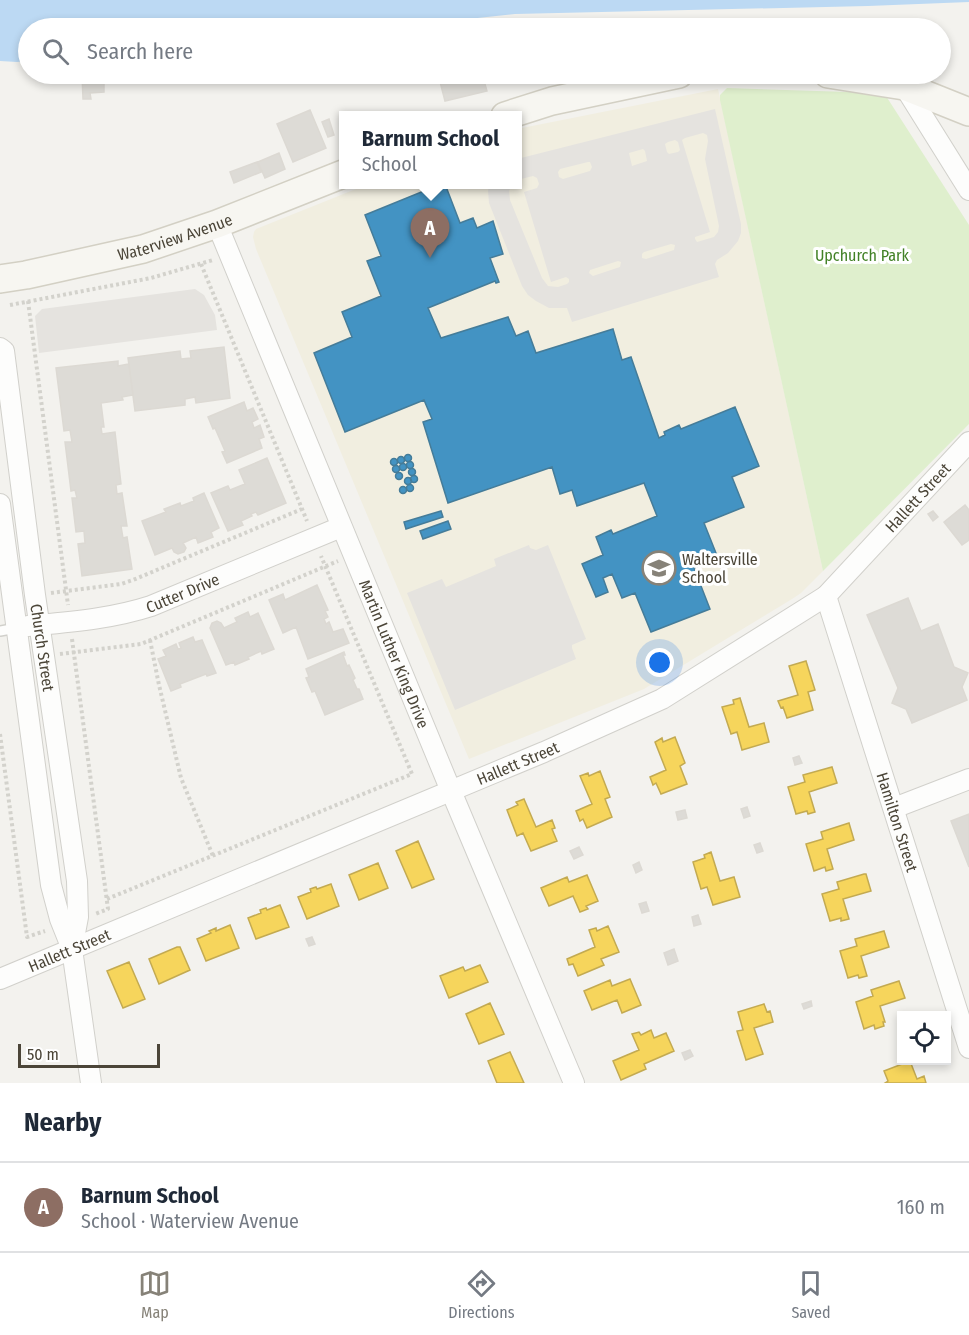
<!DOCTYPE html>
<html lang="en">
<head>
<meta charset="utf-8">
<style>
  :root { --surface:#fff; --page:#f2f2f3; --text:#1f2937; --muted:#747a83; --line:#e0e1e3; --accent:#868278 }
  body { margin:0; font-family:"Fira Sans Condensed",sans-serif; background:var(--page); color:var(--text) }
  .controls { position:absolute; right:18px; bottom:18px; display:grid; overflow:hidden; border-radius:0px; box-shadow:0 3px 9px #0003 }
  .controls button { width:54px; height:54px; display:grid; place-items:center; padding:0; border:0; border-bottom:2px solid var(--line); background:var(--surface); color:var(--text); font:30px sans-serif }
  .scale { position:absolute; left:18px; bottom:15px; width:142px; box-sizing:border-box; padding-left:6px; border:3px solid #4b4538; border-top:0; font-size:16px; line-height:21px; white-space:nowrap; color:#4b4538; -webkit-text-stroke:4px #fff; paint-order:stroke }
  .you { position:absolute; left:660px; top:663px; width:21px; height:21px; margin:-15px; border:4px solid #fff; border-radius:50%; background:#1a73e8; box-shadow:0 0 0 9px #1a73e833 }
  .badge { display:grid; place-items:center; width:39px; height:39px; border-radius:50%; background:var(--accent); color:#fff; font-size:20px; font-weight:700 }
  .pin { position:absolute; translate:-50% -50px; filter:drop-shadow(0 2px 3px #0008) }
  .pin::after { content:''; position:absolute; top:32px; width:21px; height:18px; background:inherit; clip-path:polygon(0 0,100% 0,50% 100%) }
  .popup { position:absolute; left:339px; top:111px; width:183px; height:78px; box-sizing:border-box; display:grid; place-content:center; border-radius:0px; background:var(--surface); filter:drop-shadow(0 2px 4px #0005); font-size:20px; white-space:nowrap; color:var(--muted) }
  .popup b { font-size:22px; color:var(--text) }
  .popup::after { content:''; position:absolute; left:50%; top:100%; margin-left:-12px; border:12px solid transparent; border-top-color:var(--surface) }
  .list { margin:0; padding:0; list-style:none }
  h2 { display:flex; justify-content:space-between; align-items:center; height:78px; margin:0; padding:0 24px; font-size:26px }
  h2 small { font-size:20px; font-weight:400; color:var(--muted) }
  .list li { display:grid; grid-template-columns:39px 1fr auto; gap:18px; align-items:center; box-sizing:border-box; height:90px; padding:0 24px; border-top:2px solid var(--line) }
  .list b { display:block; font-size:22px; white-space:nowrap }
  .list p { margin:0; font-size:20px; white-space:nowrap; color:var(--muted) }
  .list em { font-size:20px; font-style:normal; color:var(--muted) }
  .icon { flex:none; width:33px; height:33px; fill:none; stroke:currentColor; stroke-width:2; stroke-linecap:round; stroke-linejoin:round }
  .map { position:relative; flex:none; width:969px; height:1083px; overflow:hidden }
  .search { position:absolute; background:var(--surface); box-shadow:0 3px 9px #0003; left:18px; right:18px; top:18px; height:66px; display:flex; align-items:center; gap:15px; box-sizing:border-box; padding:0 21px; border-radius:33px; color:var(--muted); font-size:22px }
  .sheet { height:168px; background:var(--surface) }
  nav { display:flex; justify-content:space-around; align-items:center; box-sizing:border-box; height:84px; border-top:2px solid var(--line); background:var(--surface); font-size:16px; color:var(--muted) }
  nav a { display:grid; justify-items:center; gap:3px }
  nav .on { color:var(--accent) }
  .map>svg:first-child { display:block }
</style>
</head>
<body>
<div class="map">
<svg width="969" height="1083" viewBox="0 0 969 1083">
  <rect width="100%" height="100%" fill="#f3f2ee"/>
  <path fill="#f1eee0" d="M718,89L823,571L801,593L792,599L644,689L469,759L256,249L253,237L254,232L256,229L366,185L517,184V129Z"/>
  <path fill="#dfefcd" d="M727,88L880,93L886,96L969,225V424L823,571L720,100V95Z"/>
  <path fill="#e5e3df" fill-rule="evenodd" d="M715,109L741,224V233L738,241L728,253L717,260L715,264L719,277L572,322L567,308H549L536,301L528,295L522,286L489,203L488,191L489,185H512L509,191L510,200L542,278L548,286L558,287L567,284L569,282V279L566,277L551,282L524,192L537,188L539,184L537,178L533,176L517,180V159ZM703,133L707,135L708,141L705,159L719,226L718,232L714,237L697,242L695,239V237L710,232L682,140L685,138ZM675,140L678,142L680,150L678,152L669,154L667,152L665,144L668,142ZM643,149L645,151L647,161L632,166L629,153ZM588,162H590L592,167L590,171L563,179L559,177L558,172L560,169ZM671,244L675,245L674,250L646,259L642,258V254L644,252ZM618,261L621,262L620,267L593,276L589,273L590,270Z
    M195,289L204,295L215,315L217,330L39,353L35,316L42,309Z
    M529,545L530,548L536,550L548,545L586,639L572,645V648L576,659L455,710L407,593L442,579L446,587L496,566L494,559Z"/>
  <path fill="#bcd9f3" d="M0,0H969V2L868,6L515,14L385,28H28V61L17,62L0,61Z"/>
  <path fill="#f6d55c" stroke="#c3aa51" stroke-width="1.5" d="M806,661L815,690L808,692L813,710L787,718L783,707L781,708L778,701L798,695L789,666Z
    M740,698L749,727L764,723L769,742L742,750L737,732L731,734L722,707L734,704L733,700Z
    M675,737L685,763L680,766L687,784L661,794L656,783L653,785L650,777L666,770L655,742L662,738L663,742Z
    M832,767L837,783L809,792L815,812L808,814L807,811L796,814L788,787L805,782L803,775Z
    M600,771L610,797L605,799L612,817L587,828L583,819L580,821L576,811L592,804L580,776L588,773L589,776Z
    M524,799L536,827L552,820L555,828L552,829L557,841L531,851L523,833L517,836L507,810L518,805L516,802Z
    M849,823L854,840L827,849L833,869L826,871L825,867L814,871L806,844L823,839L821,832Z
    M418,841L434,879L412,888L396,851Z
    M711,852L720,881L734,877L740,897L713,905L707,887L701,889L693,862L705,858L704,855Z
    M378,863L388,888L359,900L349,875Z
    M864,874H866L871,891L843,899L849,919L841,921V918L830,921L822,894L839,889L837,882Z
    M587,875L598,901L586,906L588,909L580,912L573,896L549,906L541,888L567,877L569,882Z
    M331,884L339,906L307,919L298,897L311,892L310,889L316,887L317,889Z
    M280,905L289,927L256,939L248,918L261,913L260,910L266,908L267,910Z
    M230,925L239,948L206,961L197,939L211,933L209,931L216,928V931Z
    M608,926L619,952L601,959L604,965L578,976L573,964L569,965L567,959L595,947L589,930L596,928L597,931Z
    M884,931L889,947L861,956L867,976L859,978L858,975L848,978L840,951L857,946L855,939Z
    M177,947H180L190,970L159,984L149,959Z
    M129,962L145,999L123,1008L107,971Z
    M480,965L488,982L449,998L440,976L463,967L465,971Z
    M630,979L641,1005L622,1013L617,1000L592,1010L584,991L610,980L612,986Z
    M899,981L905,998L880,1006L885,1022H883L884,1026L875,1029L874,1025L864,1029L856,1002L873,996L871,990Z
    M490,1003L504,1034L479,1044L466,1014Z
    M764,1004L767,1012L770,1011L773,1022L754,1028L763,1054L746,1060L737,1031L743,1030L738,1012Z
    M651,1030L654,1038L666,1033L674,1051L644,1064L646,1069L621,1080L613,1061L639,1050L632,1034L639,1032L641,1035Z
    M510,1052L524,1083H497L488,1061Z
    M910,1061L917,1079L924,1076L926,1083H885L888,1081L884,1071Z"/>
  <path fill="#4393c3" stroke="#457c99" stroke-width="1.5" d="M441,184H445L460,223L473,218L477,228L493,221L503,254L490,258L499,282L496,283L495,281L428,308L441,338L508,317L516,336L528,331L536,353L613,329L622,360L631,357L659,438L665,435L664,432L679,425L681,429L735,407L759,466L732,477L744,507L704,523L718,558L694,568L710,609L651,632L635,593L622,598L612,574L603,578L608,592L596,597L582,564L603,555L596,537L611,530L613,534L657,516L644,483L577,506L572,490L560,494L552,467L448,503L423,422L432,419L424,400L345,432L314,353L352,337L342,312L381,296L367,261L381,256L365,215Z
    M404.5 458a3.5 3.5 0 1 1 7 0a3.5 3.5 0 1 1-7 0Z
    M397.5 460a3.5 3.5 0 1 1 7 0a3.5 3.5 0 1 1-7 0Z
    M390.5 462a3.5 3.5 0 1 1 7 0a3.5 3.5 0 1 1-7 0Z
    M406.5 465a3.5 3.5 0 1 1 7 0a3.5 3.5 0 1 1-7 0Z
    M399.5 467a3.5 3.5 0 1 1 7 0a3.5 3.5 0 1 1-7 0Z
    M392.5 469a3.5 3.5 0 1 1 7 0a3.5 3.5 0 1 1-7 0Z
    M408.5 472a3.5 3.5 0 1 1 7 0a3.5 3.5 0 1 1-7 0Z
    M395.5 476a3.5 3.5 0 1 1 7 0a3.5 3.5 0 1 1-7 0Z
    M410.5 479a3.5 3.5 0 1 1 7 0a3.5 3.5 0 1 1-7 0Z
    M404.5 481a3.5 3.5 0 1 1 7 0a3.5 3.5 0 1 1-7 0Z
    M406.5 488a3.5 3.5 0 1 1 7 0a3.5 3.5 0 1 1-7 0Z
    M399.5 490a3.5 3.5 0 1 1 7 0a3.5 3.5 0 1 1-7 0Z
    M441,511L443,517L406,529L404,522Z
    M448,521L451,529L423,539L420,531Z"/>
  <path fill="#dddbd6" stroke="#dcd9d3" stroke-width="1.5" d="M82,74H104V92L90,93L91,99H83Z
    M438,74H482L487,91L445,101Z
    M310,110L326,148L293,162L277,124Z
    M329,119L334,135L328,137L322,122Z
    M279,153L285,169L265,178L258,162Z
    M257,162L261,172L234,183L230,172Z
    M224,347L230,398L196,403L195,397L185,399V405L135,411L128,358L180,351L181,359L191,358L190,351Z
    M118,361V366L129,364L133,395L122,397L123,400L101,403L104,427H101L102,434L115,432L121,484L116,485L117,494L122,493L127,526H121L123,538L127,537L132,569L82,576L78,544L85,543L84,531L76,532L72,498H77L75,490L71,491L65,442H72L70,430L64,431L56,368Z
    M244,402L247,411L253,408L258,419L252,422L254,428L260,425L264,437L259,439L262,448L227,463L222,452L225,451L215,428L213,429L208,417Z
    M267,458L286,503L258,515L256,512L251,514L252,516L241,521L243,525L228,531L211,493L228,486L230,490L245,484L239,470Z
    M204,493L219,528L211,532L213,537L198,543L196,537L183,543L186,548L184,552L178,554L174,552L172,548L155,555L142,521L166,512L164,509L180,503L181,506L194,501L193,498Z
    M965,505L969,510V540L962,545L944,522Z
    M933,511L938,517L933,521L928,514Z
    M317,585L328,610L325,611L328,617L324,619L326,624L329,622L333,632L343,629L349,643L308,659L296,627L283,633L269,600L283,594L285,600Z
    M908,598L921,631L938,624L954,667L968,673L962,687L967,700L912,723L906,709L892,703L898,688L867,615Z
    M248,612L250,617L258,613L274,649L262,654L261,651L248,657L249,659L235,665L234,662L226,665L210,628L212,623L217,621L221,623L224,628L237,622L235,618Z
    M193,637L195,642L202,640L216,673L207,676L206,674L180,684L181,687L171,691L158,659L166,656L163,650L176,644L178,649L181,648L179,643Z
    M344,652L345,655H343L347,666L349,665L355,678L353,680L357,689H359L363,699L325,715L315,691L312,692L306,678L309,677L306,669Z
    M799,756L802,763L795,765L793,758Z
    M747,807L750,816L744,818L741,809Z
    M685,810L687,818L678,820L676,812Z
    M969,814V867L951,821Z
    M760,843L763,851L757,853L754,845Z
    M579,847L583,855L574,859L570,851Z
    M639,862L642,870L636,873L633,865Z
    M646,902L649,911L642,913L639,904Z
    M698,915L701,924L694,926L692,917Z
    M312,937L315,944L309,946L306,939Z
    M674,949L678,961L668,965L664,953Z
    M811,1001L812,1006L804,1009L802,1004Z
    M690,1050L693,1056L685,1060L682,1053Z"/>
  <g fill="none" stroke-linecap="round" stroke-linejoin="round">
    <g stroke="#d1d0cb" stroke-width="12">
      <path id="lane" d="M0,631L17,628"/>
    </g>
    <g stroke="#d1d0cb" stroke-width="22">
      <g id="street">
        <path d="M904,86L969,190"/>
        <path id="s1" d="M217,224L451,791L574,1083"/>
        <path id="s2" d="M0,348L4,351L35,595L77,881L78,917L72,949"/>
        <path d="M0,504L51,885L60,919L72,949L91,1083"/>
        <path id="s3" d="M826,596L969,1048"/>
        <path id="s4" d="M28,626C70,622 111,619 151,606L341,527"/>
        <path d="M894,808L969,779"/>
        <path id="s5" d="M0,979L544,752L662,699L826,596L969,442"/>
      </g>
    </g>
    <g stroke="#d3d0c4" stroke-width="30">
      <g id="secondary">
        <path d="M828,74L904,86L969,112"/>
        <path d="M505,116L552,101L679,74"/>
        <path id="s6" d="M0,279L26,275L143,249L217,224L343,174"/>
      </g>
    </g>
    <path stroke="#d3d2cc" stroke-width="4" stroke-dasharray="3 3" stroke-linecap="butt" d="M201,264L307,521
      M28,301L68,605
      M10,305L151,278L213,260
      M51,593L121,584L133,580L302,509
      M72,639L108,909L95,914
      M150,640L159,685L181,778L213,856
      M60,654L141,644L338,561
      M0,734L27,937L45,931
      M107,899L412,774L321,556"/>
    <use href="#lane" stroke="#fdfdfc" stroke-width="9"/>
    <use href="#street" stroke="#fdfdfc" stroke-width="20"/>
    <use href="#secondary" stroke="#f7f6f1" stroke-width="27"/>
  </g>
  <defs>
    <g id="school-ring" transform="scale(1.725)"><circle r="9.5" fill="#fff" stroke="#868278" stroke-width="1.5"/><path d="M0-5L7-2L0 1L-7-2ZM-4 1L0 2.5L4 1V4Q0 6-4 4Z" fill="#868278"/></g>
  </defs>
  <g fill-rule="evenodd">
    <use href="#school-ring" x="659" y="568"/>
  </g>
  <g text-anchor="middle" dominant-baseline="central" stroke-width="6" stroke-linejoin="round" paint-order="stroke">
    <g font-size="16" fill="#4b4538" stroke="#fff">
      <text stroke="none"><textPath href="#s6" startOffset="180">Waterview Avenue</textPath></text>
      <text stroke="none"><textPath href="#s5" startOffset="1047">Hallett Street</textPath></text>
      <text stroke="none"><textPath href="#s4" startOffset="159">Cutter Drive</textPath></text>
      <text stroke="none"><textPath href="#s2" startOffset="304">Church Street</textPath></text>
      <text stroke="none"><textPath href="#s1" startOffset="465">Martin Luther King Drive</textPath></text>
      <text stroke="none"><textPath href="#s5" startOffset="561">Hallett Street</textPath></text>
      <text stroke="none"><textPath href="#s3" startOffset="237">Hamilton Street</textPath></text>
      <text stroke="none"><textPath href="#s5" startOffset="75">Hallett Street</textPath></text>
    </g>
    <g font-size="16" fill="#428126" stroke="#fff">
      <text x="862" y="255">Upchurch Park</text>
    </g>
    <g font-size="16" fill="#4b4538" stroke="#fff" text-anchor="start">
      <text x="682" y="559">Waltersville<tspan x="682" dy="18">School</tspan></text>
    </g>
  </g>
</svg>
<div class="controls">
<button><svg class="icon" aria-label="locate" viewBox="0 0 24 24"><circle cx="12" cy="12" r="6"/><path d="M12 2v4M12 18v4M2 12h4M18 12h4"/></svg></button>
</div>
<div class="scale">50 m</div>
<div class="you"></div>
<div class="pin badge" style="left:430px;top:258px;background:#8d6e63">A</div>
<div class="popup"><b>Barnum School</b>School</div>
<div class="search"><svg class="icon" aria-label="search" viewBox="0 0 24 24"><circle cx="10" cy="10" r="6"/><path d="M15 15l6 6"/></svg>Search here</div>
</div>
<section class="sheet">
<h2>Nearby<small></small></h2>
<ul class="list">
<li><span class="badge" style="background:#8d6e63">A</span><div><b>Barnum School</b><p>School · Waterview Avenue</p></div><em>160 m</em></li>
</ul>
</section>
<nav>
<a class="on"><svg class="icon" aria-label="map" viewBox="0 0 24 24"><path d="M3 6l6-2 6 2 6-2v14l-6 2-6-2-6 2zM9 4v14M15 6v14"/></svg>Map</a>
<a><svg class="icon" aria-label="directions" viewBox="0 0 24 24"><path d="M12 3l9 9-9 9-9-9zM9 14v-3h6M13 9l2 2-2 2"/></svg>Directions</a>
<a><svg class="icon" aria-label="saved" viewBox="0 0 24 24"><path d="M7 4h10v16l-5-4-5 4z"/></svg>Saved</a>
</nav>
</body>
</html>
